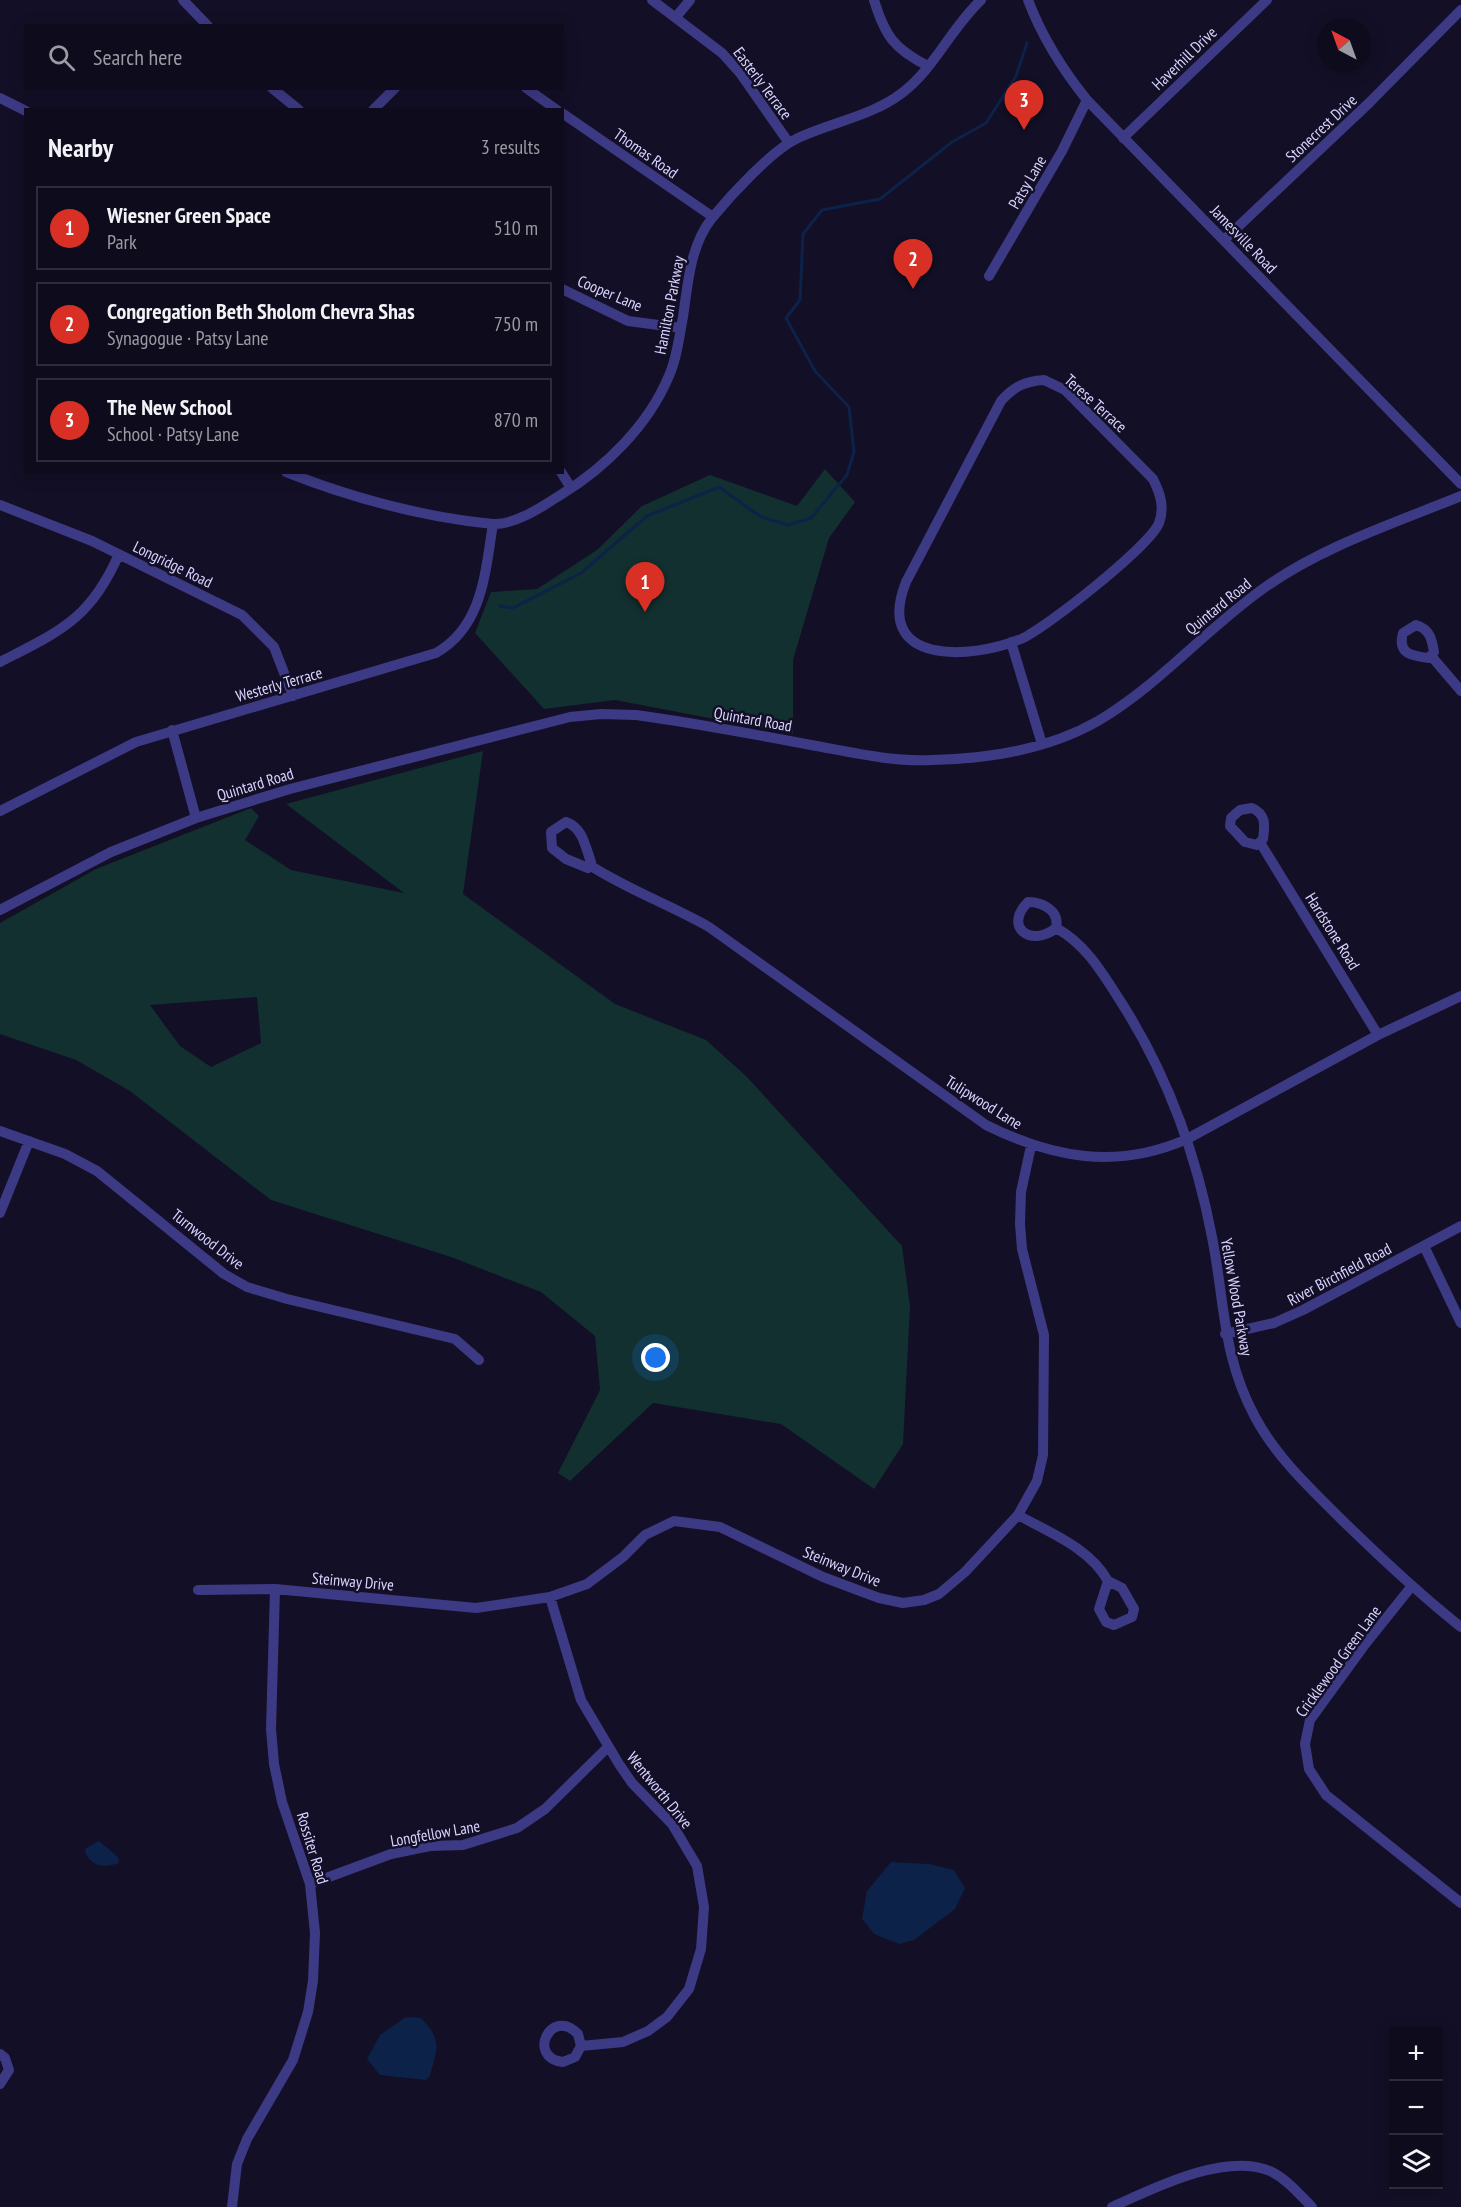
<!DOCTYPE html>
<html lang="en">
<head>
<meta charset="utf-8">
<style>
  :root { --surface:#0e0b1c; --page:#1c1929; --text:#f1f3f6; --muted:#9b9ba3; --line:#2e2b3b; --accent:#d93025 }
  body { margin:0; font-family:"PT Sans Narrow",sans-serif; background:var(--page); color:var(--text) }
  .controls { position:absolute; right:18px; bottom:18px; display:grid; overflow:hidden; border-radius:0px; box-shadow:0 3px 15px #0003 }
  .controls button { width:54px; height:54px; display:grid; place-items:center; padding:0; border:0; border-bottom:2px solid var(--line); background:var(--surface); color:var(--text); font:30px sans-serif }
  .compass { position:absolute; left:1317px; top:18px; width:54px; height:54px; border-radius:50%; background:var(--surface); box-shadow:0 3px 15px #0003; rotate:319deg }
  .you { position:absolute; left:656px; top:1358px; width:21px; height:21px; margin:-15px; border:4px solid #fff; border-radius:50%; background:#1a73e8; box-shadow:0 0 0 9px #1a73e833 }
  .badge { display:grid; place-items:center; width:39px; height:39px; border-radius:50%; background:var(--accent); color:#fff; font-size:20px; font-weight:700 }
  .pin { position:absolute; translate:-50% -50px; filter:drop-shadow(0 2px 3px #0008) }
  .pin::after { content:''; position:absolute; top:32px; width:21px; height:18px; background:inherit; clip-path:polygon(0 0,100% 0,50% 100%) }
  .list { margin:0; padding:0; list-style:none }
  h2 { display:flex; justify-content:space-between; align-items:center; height:78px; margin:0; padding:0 24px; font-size:26px }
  h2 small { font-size:20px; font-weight:400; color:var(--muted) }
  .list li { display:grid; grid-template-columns:39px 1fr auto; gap:18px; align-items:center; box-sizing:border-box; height:84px; margin:0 12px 12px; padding:0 12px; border:2px solid var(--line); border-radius:0px }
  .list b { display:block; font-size:22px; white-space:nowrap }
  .list p { margin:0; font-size:20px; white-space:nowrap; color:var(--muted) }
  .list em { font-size:20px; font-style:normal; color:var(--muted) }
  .icon { flex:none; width:33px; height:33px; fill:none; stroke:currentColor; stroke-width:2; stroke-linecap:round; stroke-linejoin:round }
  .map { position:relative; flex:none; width:1461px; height:2207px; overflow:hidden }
  .search { position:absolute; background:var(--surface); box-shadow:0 3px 15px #0003; left:24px; top:24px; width:540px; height:66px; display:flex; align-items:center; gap:15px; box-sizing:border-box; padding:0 21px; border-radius:0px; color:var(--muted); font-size:22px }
  .panel { position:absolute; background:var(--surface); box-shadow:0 3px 15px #0003; left:24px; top:108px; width:540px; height:366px; border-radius:0px }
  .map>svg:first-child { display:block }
</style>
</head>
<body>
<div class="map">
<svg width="1461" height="2207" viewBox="0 0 1461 2207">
  <rect width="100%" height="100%" fill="#130f26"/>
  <path fill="#12302f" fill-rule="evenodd" d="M825,469L855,502L829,538L793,660V734L615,700L544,709L475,633L491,592L537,589L597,550L642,506L710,475L797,506Z
    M483,751L463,894L615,1004L706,1040L746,1076L902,1246L910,1306L903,1444L874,1489L781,1424L653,1403L570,1481L558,1473L600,1390L595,1336L541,1292L451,1257L271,1200L130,1091L76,1060L0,1034V923L96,869L251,808L259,816L245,840L291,870L404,893L286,804ZM257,997L261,1043L211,1067L180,1046L150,1005Z"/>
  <path fill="#0c2248" d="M99,1841L118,1857L119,1863C105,1868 91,1867 85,1852L86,1848Z
    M891,1862L929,1864L954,1870L965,1888L955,1909L914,1940L899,1944L874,1934L862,1919L867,1891Z
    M406,2017L421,2018C443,2041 437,2048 430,2076L426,2080L380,2075L367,2059L380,2035Z"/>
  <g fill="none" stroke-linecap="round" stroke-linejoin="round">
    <path stroke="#0c2248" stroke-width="3" d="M500,606L513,608L581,573L647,516L719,487L761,517L788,525L811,518L847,475L854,452L849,407L815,371L786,318L800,300L803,234L822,210L880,199L952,142L986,123L1016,76L1027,43"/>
    <path stroke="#3d3a85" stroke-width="10" d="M183,0L208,26
      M652,0L722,53L740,73L789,143
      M874,0C885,36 894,49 928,66
      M1028,0C1042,37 1062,69 1087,100L1461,484
      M676,17L690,0
      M272,88L299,110
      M526,88L557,110
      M0,98L26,111
      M373,110L395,88
      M562,113L713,217
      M1123,138L1267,0
      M1224,240L1369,103L1461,10
      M989,276L1062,151L1087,100
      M562,289L628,321L681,328
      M1044,380L1065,390L1153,479C1160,493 1165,507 1159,523C1150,546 1046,628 1021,639C970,660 873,665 906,582L1001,401C1013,387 1025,381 1044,380Z
      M286,472C352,498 422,517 493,524C516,525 543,506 562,494C606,467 648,425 668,378C677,359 679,337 683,317C688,283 690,246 712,218C731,195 772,150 798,138C832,122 872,116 902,93C934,69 951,28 981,0
      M561,472L571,488
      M0,505L92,541L242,615L274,647L293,696
      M1416,625C1430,629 1432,640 1434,652L1429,658C1412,656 1397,654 1403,633Z
      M1011,642L1042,744
      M1432,657L1461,691
      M0,662C60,631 90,620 119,554
      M172,730L196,818
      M1252,808C1266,814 1265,825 1263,839L1257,845L1245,842L1230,826L1231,818L1240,810Z
      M0,811L136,742L436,653C483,626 485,573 493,524
      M566,822C583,828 585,846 591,862L588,868L566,859L552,848L551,832Z
      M1261,844L1378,1035
      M591,866C629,890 670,905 709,927L986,1125C1052,1158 1117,1170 1187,1139L1378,1035L1461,996
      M1028,902C1043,902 1060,911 1056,928C1031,948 1003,927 1028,902Z
      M0,910L111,852L196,818L290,789L570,717L601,714L636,715C695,723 753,734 811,745C850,752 891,762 932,760C987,759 1049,749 1098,721C1159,685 1206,629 1264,588C1323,546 1395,523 1461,496
      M1056,928C1086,944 1103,974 1121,1002C1167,1074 1196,1153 1212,1237C1225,1302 1222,1356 1255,1417C1277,1458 1311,1489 1343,1521C1381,1558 1419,1594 1461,1627
      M0,1131L65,1154L97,1171L224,1274L247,1287L287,1299L455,1339L479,1360
      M0,1213L29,1141
      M1424,1246L1461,1323
      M1225,1334L1274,1323L1303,1310L1461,1226
      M1018,1515C1050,1533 1090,1548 1108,1581
      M1108,1581L1122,1588L1134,1609L1132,1617L1114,1625L1106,1622L1099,1609Z
      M1411,1587L1363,1647L1310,1720L1305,1744L1309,1769L1326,1795L1461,1903
      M198,1590L275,1589L476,1608L550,1597L587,1584L623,1557L645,1535L674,1521L720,1527L823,1577L879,1598L903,1603L924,1600L939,1594L965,1572L1018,1515L1037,1481L1043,1455L1044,1335L1022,1249L1020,1224L1021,1192L1031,1146
      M550,1597L581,1700L619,1764L632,1783L672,1824L697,1866L704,1907L701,1949L689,1989L667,2017L648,2031L623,2042L581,2046L575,2057L563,2062C526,2058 551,2006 578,2034L581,2046
      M310,1884L391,1854L430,1846L463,1845L517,1828L545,1809L608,1747
      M0,2054L5,2058L9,2070L0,2084
      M232,2207L237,2164L247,2139L293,2060L308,2012L313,1981L315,1933L310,1884L282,1802L274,1764L271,1729L275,1589
      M1112,2207C1154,2188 1225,2152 1270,2171C1287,2179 1299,2194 1312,2207"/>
  </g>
  <g text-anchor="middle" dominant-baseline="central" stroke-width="5" stroke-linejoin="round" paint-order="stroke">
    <g font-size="16" fill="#d9d4ff" stroke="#130f26">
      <text transform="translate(1184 58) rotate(-44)">Haverhill Drive</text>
      <text transform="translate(763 83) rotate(53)">Easterly Terrace</text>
      <text transform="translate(1321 128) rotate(-43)">Stonecrest Drive</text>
      <text transform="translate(646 153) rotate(35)">Thomas Road</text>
      <text transform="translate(1027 182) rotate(-60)">Patsy Lane</text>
      <text transform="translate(1244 239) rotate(46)">Jamesville Road</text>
      <text transform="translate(610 293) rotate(23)">Cooper Lane</text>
      <text transform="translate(669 305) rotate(-79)">Hamilton Parkway</text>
      <text transform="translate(1096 403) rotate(42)">Terese Terrace</text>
      <text transform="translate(173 564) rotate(26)">Longridge Road</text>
      <text transform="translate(1218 606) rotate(-39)">Quintard Road</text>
      <text transform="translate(279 684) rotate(-16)">Westerly Terrace</text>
      <text transform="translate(753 719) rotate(10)">Quintard Road</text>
      <text transform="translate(255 784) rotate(-17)">Quintard Road</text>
      <text transform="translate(1333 931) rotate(58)">Hardstone Road</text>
      <text transform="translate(984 1102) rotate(32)">Tulipwood Lane</text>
      <text transform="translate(208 1239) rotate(38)">Turnwood Drive</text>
      <text transform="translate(1339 1274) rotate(-28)">River Birchfield Road</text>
      <text transform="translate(1237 1297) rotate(80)">Yellow Wood Parkway</text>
      <text transform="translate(842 1566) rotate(22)">Steinway Drive</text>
      <text transform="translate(353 1581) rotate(5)">Steinway Drive</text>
      <text transform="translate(1338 1661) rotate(-54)">Cricklewood Green Lane</text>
      <text transform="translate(660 1790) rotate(51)">Wentworth Drive</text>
      <text transform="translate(435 1833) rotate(-10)">Longfellow Lane</text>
      <text transform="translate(313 1848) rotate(73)">Rossiter Road</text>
    </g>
  </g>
</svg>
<div class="controls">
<button>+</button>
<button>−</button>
<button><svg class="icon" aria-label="layers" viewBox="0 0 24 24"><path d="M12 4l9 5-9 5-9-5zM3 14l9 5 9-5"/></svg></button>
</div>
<svg class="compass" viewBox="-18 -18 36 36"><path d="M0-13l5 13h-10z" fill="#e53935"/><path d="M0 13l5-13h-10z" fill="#9b9ba3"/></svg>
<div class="you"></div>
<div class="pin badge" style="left:645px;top:612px">1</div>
<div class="pin badge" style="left:913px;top:289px">2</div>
<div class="pin badge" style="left:1024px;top:130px">3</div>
<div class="search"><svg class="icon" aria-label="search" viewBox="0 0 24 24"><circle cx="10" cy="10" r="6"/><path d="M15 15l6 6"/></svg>Search here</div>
<section class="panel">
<h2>Nearby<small>3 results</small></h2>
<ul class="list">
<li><span class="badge">1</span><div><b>Wiesner Green Space</b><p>Park</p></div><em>510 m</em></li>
<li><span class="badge">2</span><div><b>Congregation Beth Sholom Chevra Shas</b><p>Synagogue · Patsy Lane</p></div><em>750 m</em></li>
<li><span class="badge">3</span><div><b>The New School</b><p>School · Patsy Lane</p></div><em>870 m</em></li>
</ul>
</section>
</div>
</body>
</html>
